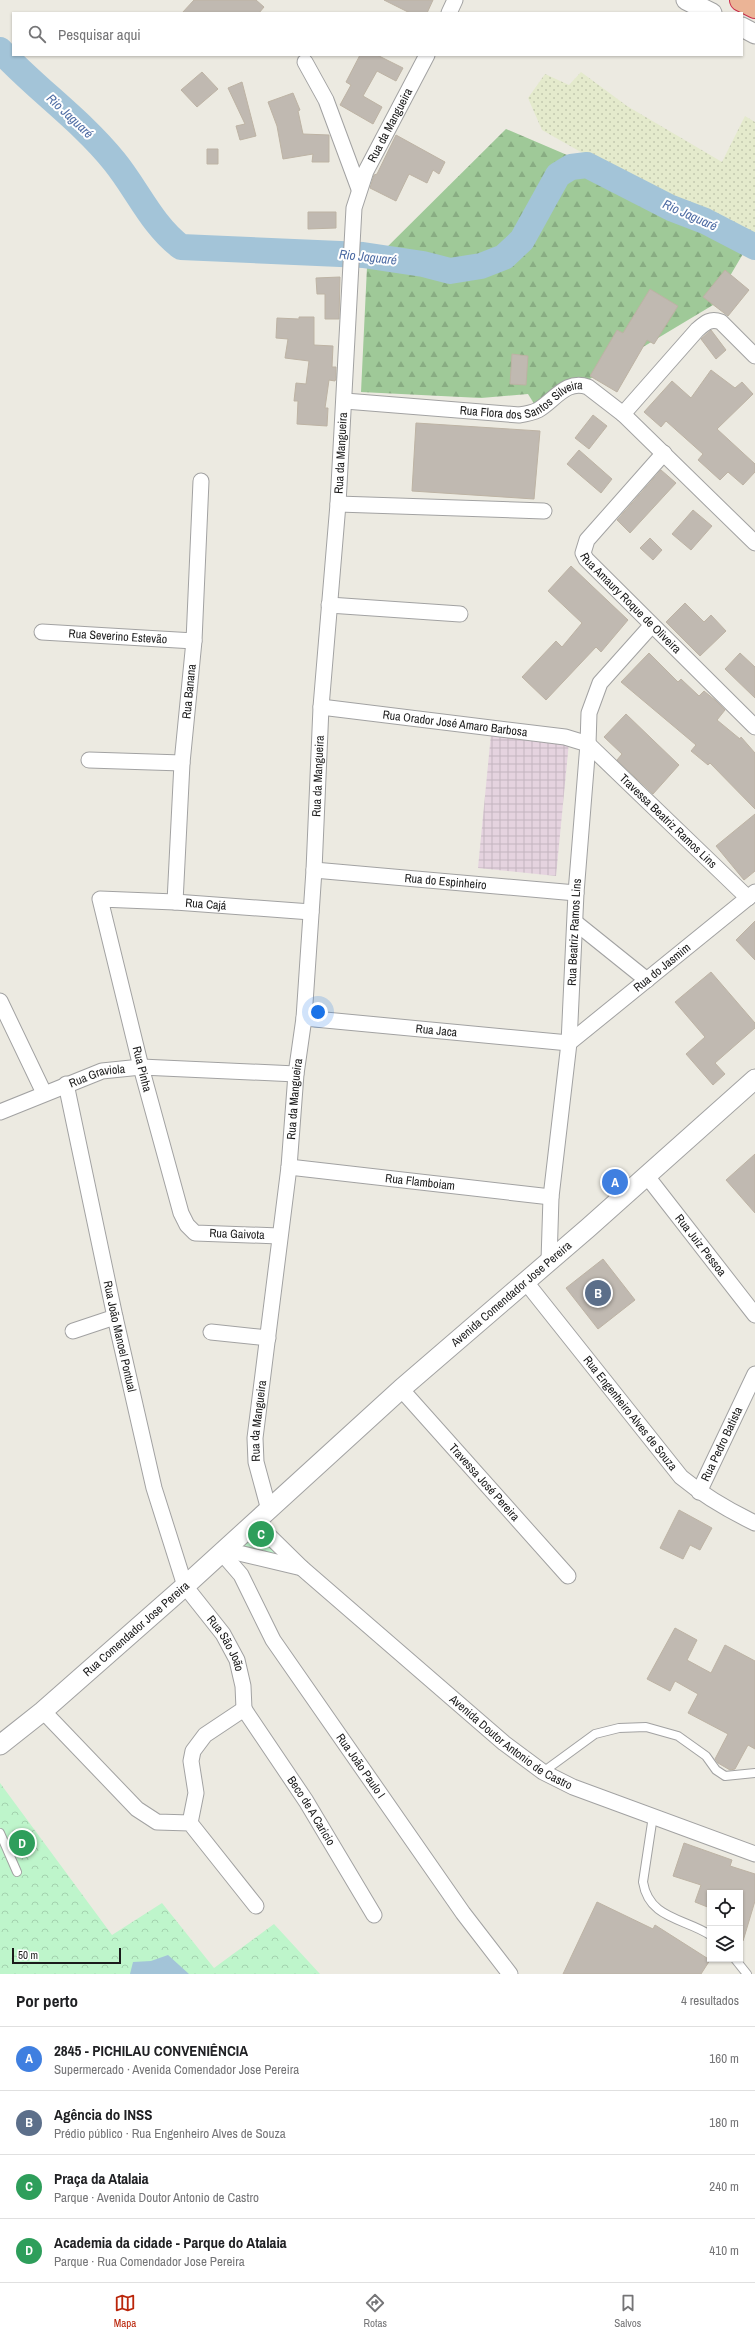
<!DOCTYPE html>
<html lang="pt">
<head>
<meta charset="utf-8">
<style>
  :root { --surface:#fff; --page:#f6f6f6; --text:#202124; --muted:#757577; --line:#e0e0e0; --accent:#ba260b }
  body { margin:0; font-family:"Archivo Narrow",sans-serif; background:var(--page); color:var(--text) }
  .controls { position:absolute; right:12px; bottom:12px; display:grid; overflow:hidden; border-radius:0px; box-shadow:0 1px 3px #0004 }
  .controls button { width:36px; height:36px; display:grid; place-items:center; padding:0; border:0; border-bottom:1px solid var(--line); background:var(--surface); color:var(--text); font:20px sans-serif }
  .scale { position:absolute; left:12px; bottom:10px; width:109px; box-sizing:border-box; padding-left:4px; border:2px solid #1b1b1b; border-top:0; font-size:11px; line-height:14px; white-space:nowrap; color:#1b1b1b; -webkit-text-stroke:3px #fff; paint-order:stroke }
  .you { position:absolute; left:318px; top:1012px; width:14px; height:14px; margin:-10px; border:3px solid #fff; border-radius:50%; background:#1a73e8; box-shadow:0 0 0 6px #1a73e833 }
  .badge { display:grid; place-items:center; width:26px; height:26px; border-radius:50%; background:var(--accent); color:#fff; font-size:13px; font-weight:700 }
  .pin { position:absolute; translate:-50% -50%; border:2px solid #fff; box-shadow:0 1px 4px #0006 }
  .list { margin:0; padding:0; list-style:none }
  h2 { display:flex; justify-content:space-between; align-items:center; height:52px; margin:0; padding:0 16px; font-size:17px }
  h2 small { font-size:13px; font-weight:400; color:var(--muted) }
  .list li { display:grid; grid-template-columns:26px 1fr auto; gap:12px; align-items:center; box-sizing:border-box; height:64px; padding:0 16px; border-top:1px solid var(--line) }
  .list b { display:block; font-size:15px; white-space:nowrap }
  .list p { margin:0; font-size:13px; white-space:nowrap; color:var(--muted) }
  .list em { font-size:13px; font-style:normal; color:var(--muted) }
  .icon { flex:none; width:22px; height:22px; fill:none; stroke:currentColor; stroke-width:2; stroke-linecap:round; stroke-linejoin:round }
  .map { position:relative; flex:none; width:755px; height:1974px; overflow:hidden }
  .search { position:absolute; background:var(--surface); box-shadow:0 1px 3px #0004; left:12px; right:12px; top:12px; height:44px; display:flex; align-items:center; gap:10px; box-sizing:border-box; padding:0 14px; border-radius:0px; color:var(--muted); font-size:15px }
  .sheet { height:308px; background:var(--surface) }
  nav { display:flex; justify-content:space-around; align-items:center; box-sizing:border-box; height:56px; border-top:1px solid var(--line); background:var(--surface); font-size:11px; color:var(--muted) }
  nav a { display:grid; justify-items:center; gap:2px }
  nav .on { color:var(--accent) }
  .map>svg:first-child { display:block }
</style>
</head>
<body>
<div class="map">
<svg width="755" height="1974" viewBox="0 0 755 1974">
  <defs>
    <pattern id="industrial-grid" width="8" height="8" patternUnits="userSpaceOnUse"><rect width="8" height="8" fill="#e5d3df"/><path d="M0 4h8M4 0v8" fill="none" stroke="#c4b5bf"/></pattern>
    <pattern id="farmland-dots" width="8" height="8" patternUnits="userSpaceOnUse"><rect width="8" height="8" fill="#e4eacc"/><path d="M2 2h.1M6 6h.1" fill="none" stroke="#c3c8af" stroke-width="1.8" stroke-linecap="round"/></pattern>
    <pattern id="forest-firs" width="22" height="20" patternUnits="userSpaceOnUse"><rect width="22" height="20" fill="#9fc998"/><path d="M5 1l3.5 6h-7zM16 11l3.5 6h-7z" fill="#88ac82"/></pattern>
    <pattern id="park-crowns" width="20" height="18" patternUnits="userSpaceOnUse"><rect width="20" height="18" fill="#bef5cb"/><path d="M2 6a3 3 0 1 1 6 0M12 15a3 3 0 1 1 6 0" fill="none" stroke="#a3d1ae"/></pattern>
  </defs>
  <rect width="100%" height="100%" fill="#eceae1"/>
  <path fill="url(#industrial-grid)" d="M491,734L569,742L556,876L478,868Z"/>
  <path fill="url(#farmland-dots)" d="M581,72L627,106L722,162L745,116L755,122V247L678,207L542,130L528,98L545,74L569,85Z"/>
  <path fill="url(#forest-firs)" d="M506,129L754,235L713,305L538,410L528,394L481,398L361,392L367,267Z"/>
  <path fill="url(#park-crowns)" d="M264,1521L290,1561L235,1547Z
    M0,1783L112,1935L162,1903L214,1968L274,1924L320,1974H0Z"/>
  <path fill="#a3c4d8" d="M168,1955L189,1974H130L133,1962L151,1961Z"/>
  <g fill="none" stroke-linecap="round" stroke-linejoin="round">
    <path stroke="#a3c4d8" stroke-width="26" d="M0,50C36,89 80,119 114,161C137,189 151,224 181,247L363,255L423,264L450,271L481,266L504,257L522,240L558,175L571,167L587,165L671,208L705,221L755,247"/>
  </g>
  <path fill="#c0b9b1" stroke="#bdb3a4" d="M194,0H256L264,7L259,13H182Z
    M384,0H433L427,13H410Z
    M360,55H377L403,68L396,81L377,71L363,96L382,107L373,124L340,105L351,85L346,82Z
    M202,72L218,89L197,107L181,90Z
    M242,82L256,136L240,140L236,126L245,124L228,88Z
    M293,93L300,110L298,111L303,134L329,135V162H312L313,154L283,159L277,126L268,102Z
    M396,135L445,162L439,174L433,170L427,183L409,174L396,201L370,188L374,175L377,174Z
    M207,149H218V164H207Z
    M308,212H336V228L308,229Z
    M725,270L749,290L728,316L703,297Z
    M340,277L339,319H325V294H317L316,278Z
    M650,289L678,306L654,344L647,340L617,392L590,376L617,330L623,333Z
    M299,317H314V345L333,346L332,367H336V378L335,381L329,380L325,408H328L327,426L297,424L298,401H294L296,383L306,384L309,361L285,358L288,339L276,338L277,318L299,319Z
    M711,330L726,350L716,359L701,339Z
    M512,354L528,356L526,385L510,384Z
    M711,370L735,388L742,382L753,394L717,429L755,464V472L743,485L728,472L720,480L698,460L703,454L666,421L661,427L644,412L672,381L691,398Z
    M593,415L607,426L589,449L575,438Z
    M416,423L540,431L534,499L412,491Z
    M579,450L612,479L601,493L567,464Z
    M661,470L676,483L630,533L617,520Z
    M693,510L712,526L691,550L672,534Z
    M650,538L662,550L653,560L640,548Z
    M571,566L628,620L601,652L596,647L546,700L522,677L556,641L562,647L582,623L548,591Z
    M685,603L704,622L711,615L726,631L700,656L666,622Z
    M649,653L678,682L681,679L699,696L704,691L715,700L725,710L717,720L740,739L741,737L755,753V809L710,763L708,765L691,751L696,745L621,682Z
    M740,653L755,667V698L725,669Z
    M626,714L679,765L653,794L617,760L622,754L604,737Z
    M755,814V871L744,880L716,846Z
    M755,921V960L736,940Z
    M711,972L755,1023V1028L715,1063L725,1074L713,1085L686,1054L705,1037L675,1002Z
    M755,1154V1213L726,1180Z
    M603,1259L635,1300L598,1329L566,1288Z
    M679,1510L712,1528L700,1550L690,1545L683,1559L660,1548Z
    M675,1628L697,1640L687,1660L711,1673L725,1645L755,1661V1749L748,1745L735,1769L730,1770L718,1763L715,1759L728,1734L688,1713L698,1694L675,1681L670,1691L647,1679Z
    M684,1843L732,1860L730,1866L755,1874V1901L743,1941L740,1940V1893H710V1908L695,1902L701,1885L673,1876Z
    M597,1902L653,1929L655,1925L710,1960L701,1974H563Z"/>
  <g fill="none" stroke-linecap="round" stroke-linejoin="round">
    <g stroke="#a2a2a2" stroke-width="10">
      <path id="service" d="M543,1772L595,1734L619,1728L646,1727L678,1736L706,1756L716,1770L725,1776L755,1773
        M653,1816L643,1882C649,1919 684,1918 710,1935
        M0,1833L17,1872
        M735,1959L747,1974"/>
    </g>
    <g stroke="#a2a2a2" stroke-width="17">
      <g id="minor">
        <path d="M449,13L455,0"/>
        <path d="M305,62L326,100L359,189"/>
        <path id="s1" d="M345,401L519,415C526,414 532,413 538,410C555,400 566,379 588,387L623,414L755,543"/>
        <path d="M623,414L697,330C705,323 710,318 721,322L755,356"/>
        <path id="s2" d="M664,453L587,540L583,553L586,559L755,727"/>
        <path d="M338,504L544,511"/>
        <path d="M329,605L460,614"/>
        <path id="s3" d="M42,632L194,641"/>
        <path id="s4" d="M321,707L565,737L588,744L748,898"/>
        <path d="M89,760L182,763"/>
        <path id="s5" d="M314,870L576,893"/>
        <path id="s6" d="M175,902L182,763L194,641L201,481"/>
        <path d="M576,923L647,980"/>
        <path d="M0,1001L44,1093"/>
        <path id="s7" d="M304,1018L569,1043L755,892"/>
        <path id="s8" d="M66,1084L115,1317L154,1488L185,1586L223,1634L237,1660L243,1686L244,1709"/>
        <path id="s9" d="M0,1112L102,1071L141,1067L296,1074"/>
        <path id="s10" d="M289,1167L551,1197"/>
        <path id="s11" d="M646,1175L755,1315"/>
        <path id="s12" d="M279,1236L195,1233L187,1225L181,1213L141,1067L100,899L175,902L311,912"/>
        <path id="s13" d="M549,1261L551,1197L569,1043L576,893L588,744L589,713L600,683L651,626"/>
        <path id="s14" d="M525,1281L681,1477C704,1496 728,1510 755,1523"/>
        <path d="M73,1331L115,1317"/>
        <path d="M211,1332L268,1338"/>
        <path id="s15" d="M401,1389L568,1576"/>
        <path id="s16" d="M699,1492L755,1374"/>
        <path id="s17" d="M269,1510L256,1462L255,1438L289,1167L296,1074L304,1018L314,870L321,707L338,504L354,208L366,171L427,55"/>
        <path id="s18" d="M256,1523L303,1569L504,1743L543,1772L573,1787L755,1854"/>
        <path d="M226,1550L302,1568"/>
        <path id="s19" d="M222,1553L241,1575L273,1640L463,1913L510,1974"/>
        <path id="s20" d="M244,1709L306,1801L374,1915"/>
        <path d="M43,1711L137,1809L157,1822L190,1823L256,1906"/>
        <path d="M190,1823L196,1793L191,1761L193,1751L205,1735L244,1709"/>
      </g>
    </g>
    <g stroke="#a2a2a2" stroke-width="21">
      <g id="tertiary">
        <path d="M686,0L712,13"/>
        <path d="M742,27L755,34"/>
        <path id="s21" d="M0,1745L43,1711L185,1586L401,1389L588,1228L755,1079"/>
      </g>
    </g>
    <g stroke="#cb2d4c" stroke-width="24">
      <path id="trunk" d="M741,0L755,7"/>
    </g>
    <use href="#service" stroke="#fff" stroke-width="8"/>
    <use href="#minor" stroke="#fff" stroke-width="15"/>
    <use href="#tertiary" stroke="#fff" stroke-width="19"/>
    <use href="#trunk" stroke="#ebb496" stroke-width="22"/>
  </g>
  <g text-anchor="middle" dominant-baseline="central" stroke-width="4" stroke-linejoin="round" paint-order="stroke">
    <g font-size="12" fill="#1b1b1b" stroke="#fff">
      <text stroke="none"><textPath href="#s17" startOffset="1399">Rua da Mangueira</textPath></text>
      <text stroke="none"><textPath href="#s1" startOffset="181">Rua Flora dos Santos Silveira</textPath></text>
      <text stroke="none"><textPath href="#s17" startOffset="1063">Rua da Mangueira</textPath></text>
      <text stroke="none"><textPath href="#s2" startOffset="199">Rua Amaury Roque de Oliveira</textPath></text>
      <text stroke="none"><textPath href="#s3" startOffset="76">Rua Severino Estevão</textPath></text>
      <text stroke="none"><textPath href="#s6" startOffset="211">Rua Banana</textPath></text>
      <text stroke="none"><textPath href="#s4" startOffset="135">Rua Orador José Amaro Barbosa</textPath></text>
      <text stroke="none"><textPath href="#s17" startOffset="739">Rua da Mangueira</textPath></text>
      <text stroke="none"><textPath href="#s4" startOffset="381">Travessa Beatriz Ramos Lins</textPath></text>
      <text stroke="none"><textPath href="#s5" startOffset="132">Rua do Espinheiro</textPath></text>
      <text stroke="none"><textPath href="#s12" startOffset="539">Rua Cajá</textPath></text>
      <text stroke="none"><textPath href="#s13" startOffset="330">Rua Beatriz Ramos Lins</textPath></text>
      <text stroke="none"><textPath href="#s7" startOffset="386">Rua do Jasmim</textPath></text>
      <text stroke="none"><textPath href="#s7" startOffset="133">Rua Jaca</textPath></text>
      <text transform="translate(142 1069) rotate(76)">Rua Pinha</text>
      <text stroke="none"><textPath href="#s9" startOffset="104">Rua Graviola</textPath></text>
      <text stroke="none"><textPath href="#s17" startOffset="415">Rua da Mangueira</textPath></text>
      <text stroke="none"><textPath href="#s10" startOffset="132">Rua Flamboiam</textPath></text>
      <text transform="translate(237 1234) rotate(2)">Rua Gaivota</text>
      <text stroke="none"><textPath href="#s11" startOffset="89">Rua Juiz Pessoa</textPath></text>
      <text stroke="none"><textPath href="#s21" startOffset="682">Avenida Comendador Jose Pereira</textPath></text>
      <text stroke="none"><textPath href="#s8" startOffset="258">Rua João Manoel Pontual</textPath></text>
      <text stroke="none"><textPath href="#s14" startOffset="169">Rua Engenheiro Alves de Souza</textPath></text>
      <text stroke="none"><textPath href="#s17" startOffset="91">Rua da Mangueira</textPath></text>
      <text stroke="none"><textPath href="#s16" startOffset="53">Rua Pedro Batista</textPath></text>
      <text stroke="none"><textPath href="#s15" startOffset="125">Travessa José Pereira</textPath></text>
      <text stroke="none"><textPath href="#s21" startOffset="179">Rua Comendador Jose Pereira</textPath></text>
      <text stroke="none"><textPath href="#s8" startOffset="587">Rua São João</textPath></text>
      <text stroke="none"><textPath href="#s18" startOffset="337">Avenida Doutor Antonio de Castro</textPath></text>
      <text stroke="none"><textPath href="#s19" startOffset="255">Rua João Paulo I</textPath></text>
      <text stroke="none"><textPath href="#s20" startOffset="122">Beco de A Caricio</textPath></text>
    </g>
    <g font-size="13" font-style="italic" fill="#4e6ca4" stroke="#fff">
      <text transform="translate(70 116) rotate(43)">Rio Jaguaré</text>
      <text transform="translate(690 215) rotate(24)">Rio Jaguaré</text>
      <text transform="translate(368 257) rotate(6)">Rio Jaguaré</text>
    </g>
  </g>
</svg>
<div class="controls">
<button><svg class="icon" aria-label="locate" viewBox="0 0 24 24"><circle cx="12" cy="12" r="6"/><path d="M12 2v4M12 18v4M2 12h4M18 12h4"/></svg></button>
<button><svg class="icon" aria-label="layers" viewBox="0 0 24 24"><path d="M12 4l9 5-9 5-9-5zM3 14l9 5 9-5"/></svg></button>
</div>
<div class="scale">50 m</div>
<div class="you"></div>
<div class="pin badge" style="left:615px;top:1182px;background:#3f7fe0">A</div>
<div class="pin badge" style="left:598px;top:1293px;background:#5c6f8a">B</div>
<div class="pin badge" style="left:261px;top:1534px;background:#2e9e5b">C</div>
<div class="pin badge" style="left:22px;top:1843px;background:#2e9e5b">D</div>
<div class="search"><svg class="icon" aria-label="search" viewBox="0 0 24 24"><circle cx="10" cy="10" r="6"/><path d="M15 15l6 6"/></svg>Pesquisar aqui</div>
</div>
<section class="sheet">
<h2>Por perto<small>4 resultados</small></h2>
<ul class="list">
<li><span class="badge" style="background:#3f7fe0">A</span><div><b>2845 - PICHILAU CONVENIÊNCIA</b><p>Supermercado · Avenida Comendador Jose Pereira</p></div><em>160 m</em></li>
<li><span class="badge" style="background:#5c6f8a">B</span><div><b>Agência do INSS</b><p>Prédio público · Rua Engenheiro Alves de Souza</p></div><em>180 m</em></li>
<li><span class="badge" style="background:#2e9e5b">C</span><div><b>Praça da Atalaia</b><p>Parque · Avenida Doutor Antonio de Castro</p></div><em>240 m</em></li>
<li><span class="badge" style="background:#2e9e5b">D</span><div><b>Academia da cidade - Parque do Atalaia</b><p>Parque · Rua Comendador Jose Pereira</p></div><em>410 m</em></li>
</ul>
</section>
<nav>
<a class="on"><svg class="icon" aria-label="map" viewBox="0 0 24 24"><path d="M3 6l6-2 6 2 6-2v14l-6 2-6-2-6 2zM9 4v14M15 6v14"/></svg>Mapa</a>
<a><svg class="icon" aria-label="directions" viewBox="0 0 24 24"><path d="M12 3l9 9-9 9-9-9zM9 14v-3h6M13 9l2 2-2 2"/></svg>Rotas</a>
<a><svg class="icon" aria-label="saved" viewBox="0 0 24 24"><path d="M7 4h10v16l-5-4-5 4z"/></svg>Salvos</a>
</nav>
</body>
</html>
